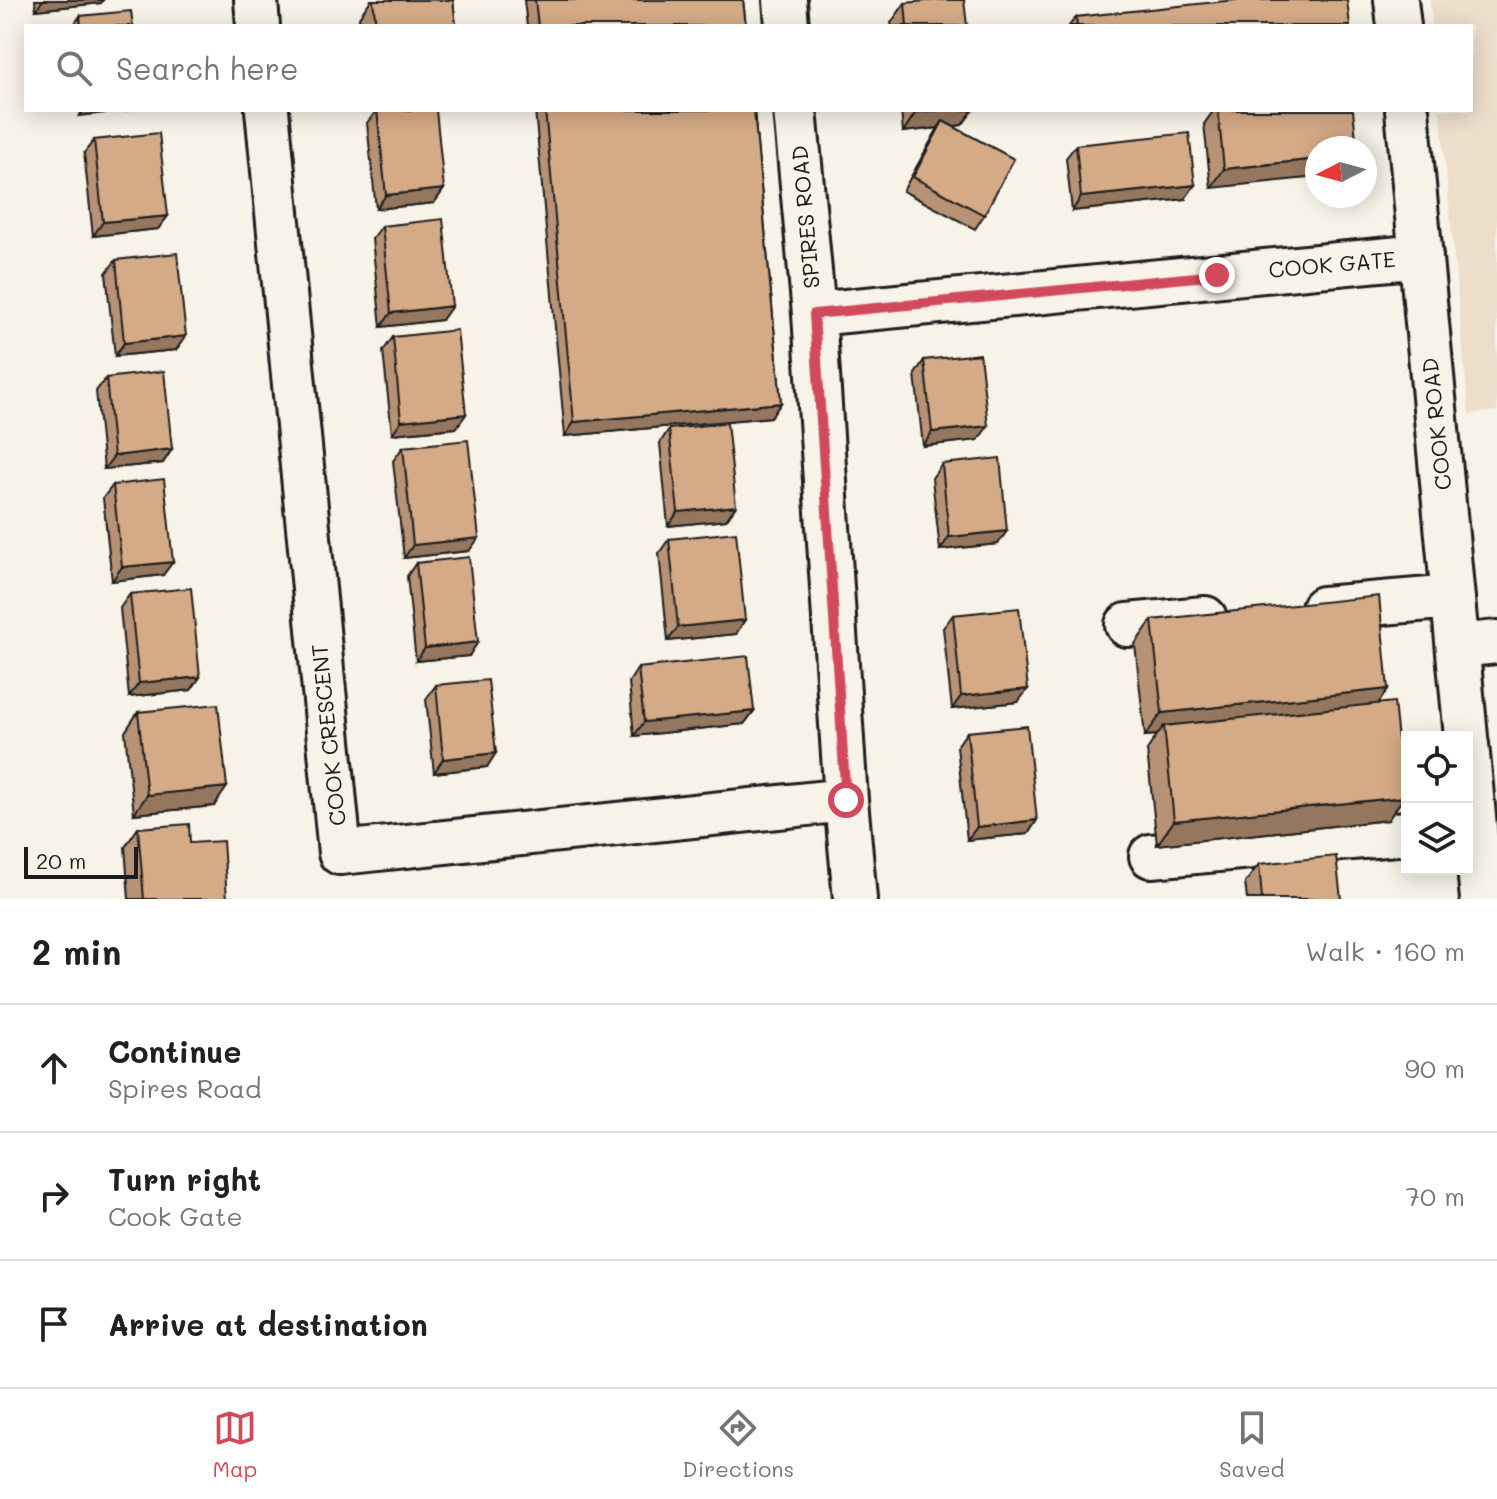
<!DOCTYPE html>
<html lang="en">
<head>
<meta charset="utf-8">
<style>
  :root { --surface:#fff; --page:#f6f6f6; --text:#202124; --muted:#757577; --line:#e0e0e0; --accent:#d1495b }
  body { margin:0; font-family:Mali,sans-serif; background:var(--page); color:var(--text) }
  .controls { position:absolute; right:24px; bottom:24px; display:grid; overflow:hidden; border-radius:0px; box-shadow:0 4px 20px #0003 }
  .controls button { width:72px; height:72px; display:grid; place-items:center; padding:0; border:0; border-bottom:2px solid var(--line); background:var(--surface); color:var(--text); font:40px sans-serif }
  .compass { position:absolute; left:1305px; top:136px; width:72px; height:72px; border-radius:50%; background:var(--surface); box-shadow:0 4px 20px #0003; rotate:264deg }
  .scale { position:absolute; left:24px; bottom:20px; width:114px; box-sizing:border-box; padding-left:8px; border:4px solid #1c1c1c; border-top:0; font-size:22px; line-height:28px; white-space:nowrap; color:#1c1c1c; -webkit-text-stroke:6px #f7f3e8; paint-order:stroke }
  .stop { position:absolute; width:24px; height:24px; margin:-18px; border:6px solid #d1495b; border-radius:50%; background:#fff }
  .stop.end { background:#d1495b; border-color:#fff; box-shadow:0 2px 8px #0008 }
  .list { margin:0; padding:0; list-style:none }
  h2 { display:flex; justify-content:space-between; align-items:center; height:104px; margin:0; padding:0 32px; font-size:34px }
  h2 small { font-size:26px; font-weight:400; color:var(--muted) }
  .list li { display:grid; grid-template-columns:52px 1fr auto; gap:24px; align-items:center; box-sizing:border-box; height:128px; padding:0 32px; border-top:2px solid var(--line) }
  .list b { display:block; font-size:30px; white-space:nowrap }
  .list p { margin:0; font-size:26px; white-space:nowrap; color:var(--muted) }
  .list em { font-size:26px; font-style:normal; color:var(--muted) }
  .icon { flex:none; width:44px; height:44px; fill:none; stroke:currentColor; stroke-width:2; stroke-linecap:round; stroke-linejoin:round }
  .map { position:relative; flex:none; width:1497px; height:899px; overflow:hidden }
  .search { position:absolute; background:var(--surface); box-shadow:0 4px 20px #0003; left:24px; right:24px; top:24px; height:88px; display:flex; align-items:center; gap:20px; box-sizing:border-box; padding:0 28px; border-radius:0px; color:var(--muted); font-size:30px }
  .sheet { height:488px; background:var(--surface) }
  nav { display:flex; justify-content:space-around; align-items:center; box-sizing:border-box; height:112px; border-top:2px solid var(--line); background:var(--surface); font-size:22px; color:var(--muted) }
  nav a { display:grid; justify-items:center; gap:4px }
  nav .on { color:var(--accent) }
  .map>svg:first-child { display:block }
</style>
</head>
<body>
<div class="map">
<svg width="1497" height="899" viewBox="0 0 1497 899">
  <rect width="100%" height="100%" fill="#f7f3e8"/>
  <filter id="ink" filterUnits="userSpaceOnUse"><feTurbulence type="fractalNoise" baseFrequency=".0125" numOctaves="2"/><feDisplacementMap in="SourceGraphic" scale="16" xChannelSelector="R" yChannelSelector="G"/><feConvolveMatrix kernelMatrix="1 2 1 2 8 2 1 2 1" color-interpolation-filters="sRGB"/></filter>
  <g filter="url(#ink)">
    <path fill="#edddcb" d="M1430,0H1497V411L1469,414L1440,110H1471V26H1432Z"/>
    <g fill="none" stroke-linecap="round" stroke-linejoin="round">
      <g stroke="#1c1c1c" stroke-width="48">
        <path id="minor" d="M256,0L258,26
          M785,0L787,26
          M1396,0L1399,26
          M267,110L340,853L846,800
          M795,110L814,314L846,800L855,899
          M1407,110L1466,737
          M814,314L1421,256
          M1323,608L1453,597
          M1127,625L1205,618
          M1458,646L1497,642
          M1467,744L1482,899
          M1151,856L1407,833"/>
      </g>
      <use href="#minor" stroke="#f7f3e8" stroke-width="42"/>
    </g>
    <path fill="#b79274" stroke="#1c1c1c" stroke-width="2" d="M35,0H103L101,3L36,10Z
      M371,0H453L456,26H360L359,17Z
      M524,0H743L746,26H527Z
      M905,3L967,26H892L891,23Z
      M80,16L81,26H73Z
      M1076,17L1350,26H1069Z
      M377,110L444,189L434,203L376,209L367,123Z
      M535,110H754L781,403L771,417L565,436Z
      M901,110H973L962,125L953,126L984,215L975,229L903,191L938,128L903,132Z
      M1214,110H1353L1211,188L1204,124Z
      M94,140L168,216L158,229L93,236L84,153Z
      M1076,145L1185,199L1072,211L1066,158Z
      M382,226L442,320L381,327L372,239Z
      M116,260L186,336L176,350L115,356L106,273Z
      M393,337L466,414L456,428L392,434L383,351Z
      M924,360L978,440L923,446L915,374Z
      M106,378L172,449L163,463L104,469L96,391Z
      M669,429L736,506L726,520L668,526L660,443Z
      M403,447L469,551L404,558L393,461Z
      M942,464L998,544L940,550L932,478Z
      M113,485L163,575L112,581L103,498Z
      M669,539L736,634L668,641L659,553Z
      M416,563L469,656L416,661L407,576Z
      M130,594L200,677L191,690L129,697L120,608Z
      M953,615L1018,702L952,709L943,628Z
      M1152,620L1378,704L1388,820L1157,845L1147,750L1157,735L1145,736L1135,644Z
      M638,668L754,711L744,724L634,736L629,682Z
      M436,685L487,767L434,773L426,699Z
      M138,712L214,806L134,814L125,732Z
      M967,732L1037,820L1028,834L967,840L957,746Z
      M138,828L190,843L227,899H129L125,847Z
      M1259,864L1341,899H1247L1245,883Z"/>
    <path fill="#95775e" stroke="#1c1c1c" stroke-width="2" d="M43,0H103L101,3L36,10Z
      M84,110H132L79,116Z
      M940,110H973L962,125L939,128L943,121L938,128L903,132L916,112Z
      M1317,159V177L1211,188L1224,169Z
      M1195,185L1185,199L1072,211L1081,197Z
      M444,189L434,203L376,209L386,195Z
      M168,216L158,229L93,236L103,222Z
      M452,306L442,320L381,327L391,313Z
      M186,336L176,350L115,356L124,343Z
      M781,403L771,417L565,436L574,422Z
      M466,414L456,428L392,434L401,421Z
      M988,426L978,440L923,446L932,432Z
      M172,449L163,463L104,469L114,456Z
      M736,506L726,520L668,526L678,512Z
      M1007,531L998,544L940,550L949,537Z
      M479,538L469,551L404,558L413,545Z
      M173,562L163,575L112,581L122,567Z
      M745,620L736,634L668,641L678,627Z
      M478,642L469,656L416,661L425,648Z
      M200,677L191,690L129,697L139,683Z
      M1028,689L1018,702L952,709L961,696Z
      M1388,689L1372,713L1164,726L1157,735L1145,736L1162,713Z
      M754,711L744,724L634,736L644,722Z
      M496,753L487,767L434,773L443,759Z
      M227,787L214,806L134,814L147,795Z
      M1404,797L1388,820L1157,845L1174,821Z
      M1037,820L1028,834L967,840L977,827Z"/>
    <path fill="#d5aa87" stroke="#1c1c1c" stroke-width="2" d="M373,0H453L456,26H376Z
      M535,0H743L746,26H538Z
      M937,0H964L967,26H907L905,3Z
      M1235,0H1347L1350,26H1077L1076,17Z
      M131,11L133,26H81L80,16Z
      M377,110H436L444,189L386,195Z
      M545,110H754L781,403L574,422Z
      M916,110H940L916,112Z
      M1218,110H1353L1357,148H1317V159L1224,169Z
      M943,121L1014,159L984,215L913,177Z
      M159,133L168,216L103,222L94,140Z
      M1189,133L1195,185L1081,197L1076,145Z
      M443,219L452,306L391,313L382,226Z
      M177,253L186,336L124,343L116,260Z
      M457,330L466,414L401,421L393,337Z
      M980,354L988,426L932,432L924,360Z
      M164,371L172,449L114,456L106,378Z
      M727,423L736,506L678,512L669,429Z
      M468,440L479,538L413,545L403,447Z
      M1000,458L1007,531L949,537L942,464Z
      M164,479L173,562L122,567L113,485Z
      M736,532L745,620L678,627L669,539Z
      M469,557L478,642L425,648L416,563Z
      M191,588L200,677L139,683L130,594Z
      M1379,596L1388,689L1162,713L1152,620Z
      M1019,608L1028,689L961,696L953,615Z
      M748,656L754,711L644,722L638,668Z
      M488,680L496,753L443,759L436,685Z
      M1394,702L1404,797L1174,821L1164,726Z
      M218,704L227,787L147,795L138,712Z
      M1027,726L1037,820L977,827L967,732Z
      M189,824L190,843L223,841L227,899H144L138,828Z
      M1336,856L1341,899H1262L1259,864Z"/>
  </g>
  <g fill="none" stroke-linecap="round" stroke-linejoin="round" filter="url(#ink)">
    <path stroke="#d1495b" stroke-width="10" d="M846,800L814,314L1217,275"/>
  </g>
  <g text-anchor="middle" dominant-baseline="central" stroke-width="6" stroke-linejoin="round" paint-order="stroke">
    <g font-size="22" fill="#1c1c1c" stroke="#f7f3e8">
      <text transform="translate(805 217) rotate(-95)">SPIRES ROAD</text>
      <text transform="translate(1332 264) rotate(-5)">COOK GATE</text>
      <text transform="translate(1436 424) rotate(-96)">COOK ROAD</text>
      <text transform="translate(328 735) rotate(-96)">COOK CRESCENT</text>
    </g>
  </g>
</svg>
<div class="controls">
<button><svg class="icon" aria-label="locate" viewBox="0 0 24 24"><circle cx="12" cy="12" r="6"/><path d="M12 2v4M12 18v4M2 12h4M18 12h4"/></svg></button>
<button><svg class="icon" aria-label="layers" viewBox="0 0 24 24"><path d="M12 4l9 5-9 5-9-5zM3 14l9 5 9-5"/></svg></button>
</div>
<svg class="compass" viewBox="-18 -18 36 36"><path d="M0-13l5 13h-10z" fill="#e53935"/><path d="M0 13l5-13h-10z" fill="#757577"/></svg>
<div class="scale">20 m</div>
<div class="stop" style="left:846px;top:800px"></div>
<div class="stop end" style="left:1217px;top:275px"></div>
<div class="search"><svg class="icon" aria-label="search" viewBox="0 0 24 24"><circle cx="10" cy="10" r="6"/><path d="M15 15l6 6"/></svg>Search here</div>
</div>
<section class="sheet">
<h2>2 min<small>Walk · 160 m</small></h2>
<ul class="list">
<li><svg class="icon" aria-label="ahead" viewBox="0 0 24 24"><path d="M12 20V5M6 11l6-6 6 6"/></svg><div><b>Continue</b><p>Spires Road</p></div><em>90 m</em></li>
<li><svg class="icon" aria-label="right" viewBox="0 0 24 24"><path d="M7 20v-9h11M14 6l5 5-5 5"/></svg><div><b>Turn right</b><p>Cook Gate</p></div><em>70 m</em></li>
<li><svg class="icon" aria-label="arrive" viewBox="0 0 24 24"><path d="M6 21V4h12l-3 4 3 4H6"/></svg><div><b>Arrive at destination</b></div></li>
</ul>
</section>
<nav>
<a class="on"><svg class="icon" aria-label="map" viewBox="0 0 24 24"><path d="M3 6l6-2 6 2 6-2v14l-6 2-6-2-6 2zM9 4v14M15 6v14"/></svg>Map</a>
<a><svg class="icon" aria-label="directions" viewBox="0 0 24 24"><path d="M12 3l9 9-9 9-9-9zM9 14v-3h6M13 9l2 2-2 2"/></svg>Directions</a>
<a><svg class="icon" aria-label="saved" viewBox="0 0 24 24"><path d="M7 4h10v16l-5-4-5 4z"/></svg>Saved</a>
</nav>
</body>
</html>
